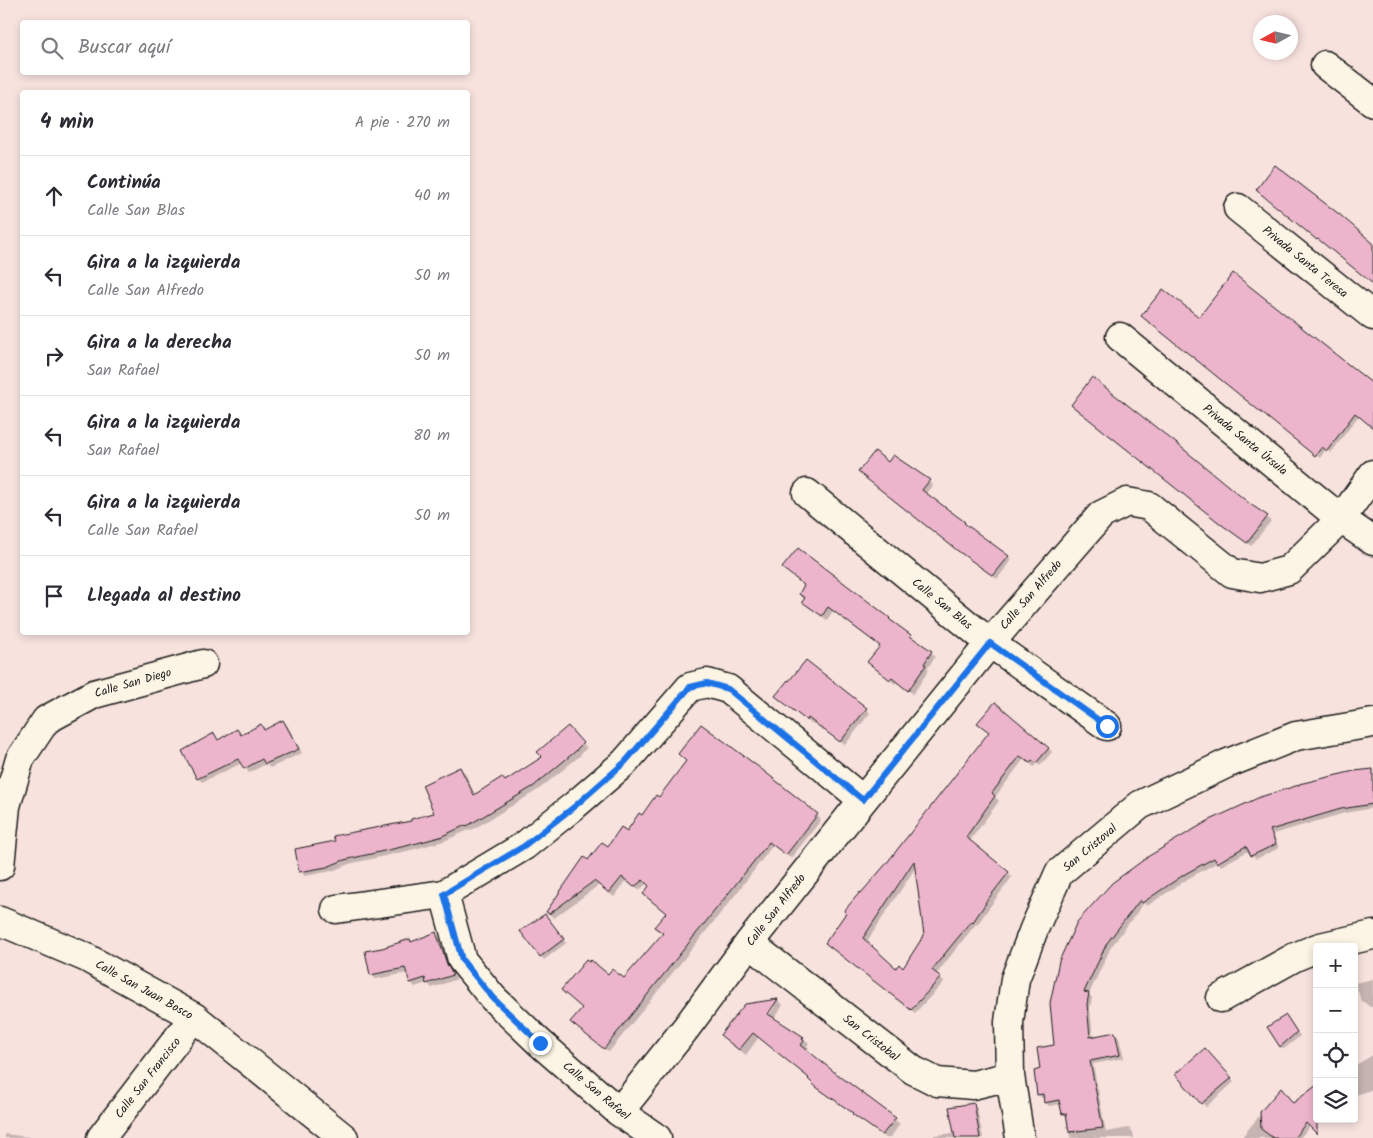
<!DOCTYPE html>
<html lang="es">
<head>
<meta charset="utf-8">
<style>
  :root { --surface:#fff; --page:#f7f7f7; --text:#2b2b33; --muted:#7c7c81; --line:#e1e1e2 }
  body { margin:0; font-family:Kalam,sans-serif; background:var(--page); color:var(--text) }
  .controls { position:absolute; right:15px; bottom:15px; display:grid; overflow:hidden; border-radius:5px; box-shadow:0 2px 8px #0003 }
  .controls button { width:45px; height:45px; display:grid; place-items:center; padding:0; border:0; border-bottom:1px solid var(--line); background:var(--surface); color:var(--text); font:25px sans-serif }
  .compass { position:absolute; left:1253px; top:15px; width:45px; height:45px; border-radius:50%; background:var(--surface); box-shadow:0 2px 8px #0003; rotate:262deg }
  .stop { position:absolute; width:15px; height:15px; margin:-11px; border:4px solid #1a73e8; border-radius:50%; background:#fff }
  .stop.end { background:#1a73e8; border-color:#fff; box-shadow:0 1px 5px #0008 }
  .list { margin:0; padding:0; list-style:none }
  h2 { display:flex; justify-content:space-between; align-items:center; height:65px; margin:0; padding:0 20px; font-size:21px }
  h2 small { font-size:16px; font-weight:400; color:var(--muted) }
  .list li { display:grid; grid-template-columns:32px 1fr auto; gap:15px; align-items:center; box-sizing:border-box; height:80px; padding:0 20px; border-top:1px solid var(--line) }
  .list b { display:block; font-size:19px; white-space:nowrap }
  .list p { margin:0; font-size:16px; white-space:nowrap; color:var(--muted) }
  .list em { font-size:16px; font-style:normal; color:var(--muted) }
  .icon { flex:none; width:28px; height:28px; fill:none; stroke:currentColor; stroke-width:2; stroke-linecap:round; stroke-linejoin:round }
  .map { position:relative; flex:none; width:1373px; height:1138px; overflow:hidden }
  .search { position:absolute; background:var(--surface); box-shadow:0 2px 8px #0003; left:20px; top:20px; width:450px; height:55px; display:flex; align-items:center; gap:12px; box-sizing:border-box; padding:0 18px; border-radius:5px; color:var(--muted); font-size:19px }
  .panel { position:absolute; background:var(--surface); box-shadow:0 2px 8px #0003; left:20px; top:90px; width:450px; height:545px; border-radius:5px }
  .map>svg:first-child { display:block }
</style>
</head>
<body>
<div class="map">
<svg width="1373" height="1138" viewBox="0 0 1373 1138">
  <rect width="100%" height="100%" fill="#f7e2de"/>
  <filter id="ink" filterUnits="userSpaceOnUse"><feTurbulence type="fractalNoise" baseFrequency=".02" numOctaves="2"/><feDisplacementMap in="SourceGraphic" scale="10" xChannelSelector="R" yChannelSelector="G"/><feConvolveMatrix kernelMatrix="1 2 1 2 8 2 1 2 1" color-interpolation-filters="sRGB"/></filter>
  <g filter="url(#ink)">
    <path fill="#0003" fill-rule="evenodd" d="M1142,316L1199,319L1373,386V427L1359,415L1331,453L1326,449L1320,458Z
      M894,457L933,485L925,494L1012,560L997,579L964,554L942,536L877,487L889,464Z
      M1249,505L1271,521L1251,546L1227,528Z
      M783,568L910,636L931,652L935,657L927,669L929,670L913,694L897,681L895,684L873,666L881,647L833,611L827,620L808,606L806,599L800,594L805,586Z
      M781,700L866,709L870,713L845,745L813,722L812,724Z
      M283,721L287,725L302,753L270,768L266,764L249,773L242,763L202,782L198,778L214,735L219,741L237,731L242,736L261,725L266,730Z
      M568,728L587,748L580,754L581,755L538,790L472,830L471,829L444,841L411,850L349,864L332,871L305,876L300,871L413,822L436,814L460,768L465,773L475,795L505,782L543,757Z
      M990,732L1048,748L1052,752L1040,766L1037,763L1034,767L1024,759L995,797L999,801L969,842L1012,877L989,908L977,925L976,924L955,950L936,975L944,982L915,1013L831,947L861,895L887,865ZM916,867L925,935L904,970H896L866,943Z
      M1373,770V808L1345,813L1273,834L1279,848L1256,859L1252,855L1250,850L1221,866L1218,862L1189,878L1147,906L1144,903L1111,947L1089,994L1092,998L1090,1008L1093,1038L1115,1034L1119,1038L1124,1058L1093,1064L1106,1132L1129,1128L1133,1132L1134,1138H1071L1068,1117H1067L1063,1114L1061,1104L1049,1106L1045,1102V1098H1042L1038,1094L1042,1070L1056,1046L1078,923Z
      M817,815L821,820L791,858L773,845L736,894L609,1052L576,1026L608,976L624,980L664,934L660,931L667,913L648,883L639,890L627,880L614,897L599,885L554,918L547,912L588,862L608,848L627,832L643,817Z
      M549,919L566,943L544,960L541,956Z
      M436,934L441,939L451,971L457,979L432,988L427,983L415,987L411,983L408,973L376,979L371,975L382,949L410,940L413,943Z
      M1373,979V1007H1370L1361,1000L1355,983Z
      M778,1000L783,1005L774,1019L803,1038L809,1043L807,1046L809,1048L806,1051L900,1124L890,1138H886L824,1092L810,1079L759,1037L746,1055L728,1041L745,1005ZM772,1006H775L766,1020L764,1018Z
      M1286,1016L1300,1036L1284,1049L1280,1046Z
      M1208,1053L1234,1082L1206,1107L1177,1075Z
      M1373,1055V1089L1356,1095L1354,1094V1066Z
      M1281,1090L1293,1104L1317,1119H1322L1313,1129L1310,1126L1300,1138H1241Z
      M973,1104L977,1109L983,1138H934V1135L955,1133Z
      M5,1134L29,1137L30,1138H5Z"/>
    <path fill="#ecb5cc" stroke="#1c1c1c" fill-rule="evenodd" d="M1275,165L1339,214L1373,243V284L1318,239L1317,240L1256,190Z
      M1233,273L1373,384V428L1355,413L1327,451L1322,447L1315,456L1194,358L1141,316L1163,289L1199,317Z
      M1092,377L1181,447L1250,504L1268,516L1247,543L1222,525L1071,405Z
      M875,451L888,462L893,455L930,480L922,490L965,522L964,523L1009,556L993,576L958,551L858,472Z
      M798,548L890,618L889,619L911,635L910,636L932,651L924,664L926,665L908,691L892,678L890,680L867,662L880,646L828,607L822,616L802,602L805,598L799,594L804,585L782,568Z
      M806,660L867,708L840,742L808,718L807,721L775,696L788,680L789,681Z
      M995,702L1049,748L1036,763L1032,760L1030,763L1020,756L992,793L995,796L966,837L1009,872L985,903H986L973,922L972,921L951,946L932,970L941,977L911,1010L825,943L846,913L844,911L860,892L861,893L886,864L989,732L977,723ZM914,861L924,935L903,968L899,964L896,968L863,938Z
      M283,720L299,749L265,764L262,759L244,769L238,759L197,779L182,751L214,733L218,740L237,729L241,735L261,724L264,730Z
      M701,724L760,768L818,814L786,855L769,842L732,889L604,1049L570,1022L582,1008L561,990L586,960L589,962L591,960L608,974L612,969L624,978L663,933L654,927L666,913L643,894L649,886L643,880L634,887L622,877L609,893L594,881L549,914L546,912L584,857L588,860L602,842L608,846L621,827L627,831L639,813L642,815L656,795L659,797L686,761L678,754Z
      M568,726L583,743L577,749V750L534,786L467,826L466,825L440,837L406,846L344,860L327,867L299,872L295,849L335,841L333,836L411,821V819L434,813L422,785L460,767L474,795L502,777L505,781L542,757L537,752Z
      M1373,769V804L1341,809L1270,830L1276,844L1251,856L1246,846L1217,863L1214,858L1185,874L1142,903L1140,900L1107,943L1084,992L1089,993L1087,1004L1090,1037L1115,1032L1120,1055L1090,1061L1103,1128L1069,1132L1066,1113L1062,1114L1059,1100L1044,1103L1043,1094L1037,1095L1034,1071L1040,1069L1037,1048L1054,1045L1050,1003L1059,961L1077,922L1112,883L1149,856L1179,838L1208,821L1260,797L1299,785V784L1354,771Z
      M545,914L564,939L540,957L520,931Z
      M436,932L447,964L453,975L426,984L425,978L410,983L405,968L370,975L365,951L382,948L410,939L411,942Z
      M778,999L768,1014L804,1037L802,1039L804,1041L801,1045L833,1071L896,1118L882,1135L852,1114L853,1113L816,1087L808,1079L809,1078L753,1033L739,1050L720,1035L745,1004Z
      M1286,1015L1297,1032L1280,1047L1267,1027Z
      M1205,1048L1232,1078L1201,1104L1175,1074Z
      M1317,1085V1134L1306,1123L1294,1138H1273L1261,1129L1260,1112L1281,1088L1293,1103Z
      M974,1103L980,1138H955L949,1107Z"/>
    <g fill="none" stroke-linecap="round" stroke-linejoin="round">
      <g stroke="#1c1c1c" stroke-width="31">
        <path id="minor" d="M1325,65L1373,102
          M1238,208L1373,316
          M1120,337L1341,519L1373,541
          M807,493L990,643L1107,726
          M0,866L6,806L20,759L46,720L94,694L203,664
          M444,894L462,960L493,998L540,1043L619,1112L657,1138
          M336,909L444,894L524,846L575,805L625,762L690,687L707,683L728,689L863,800
          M749,943L913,1070L937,1082L973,1085L1010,1076
          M1320,947L1373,935
          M1221,998L1295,957L1317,948
          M619,1112L686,1028L749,943L863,800L990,643L1101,515L1127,502L1149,506L1232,573L1260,578L1289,570L1341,519L1373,474
          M101,1138L194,1017
          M1020,1138L1010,1076L1009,1022L1015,979L1034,929L1059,873L1140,805L1226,764L1296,736L1373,723"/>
      </g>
      <g stroke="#1c1c1c" stroke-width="31">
        <path id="tertiary" d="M0,921L85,957L194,1017L344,1138"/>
      </g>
      <use href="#minor" stroke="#fcf5e5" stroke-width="28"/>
      <use href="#tertiary" stroke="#fcf5e5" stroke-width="28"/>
    </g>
  </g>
  <g fill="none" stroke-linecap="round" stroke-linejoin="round" filter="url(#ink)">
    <path stroke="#1a73e8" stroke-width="6" d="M540,1043L493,998L462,960L444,894L524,846L575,806L625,762L690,687L707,683L728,689L863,800L990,643L1107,726"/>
  </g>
  <g text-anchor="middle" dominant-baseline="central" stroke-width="4" stroke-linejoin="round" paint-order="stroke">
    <g font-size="12" fill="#1c1c1c" stroke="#fcf5e5">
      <text transform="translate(1305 262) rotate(39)">Privada Santa Teresa</text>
      <text transform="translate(1245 440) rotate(39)">Privada Santa Úrsula</text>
      <text transform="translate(1031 595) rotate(-49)">Calle San Alfredo</text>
      <text transform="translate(942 604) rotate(39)">Calle San Blas</text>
      <text transform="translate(133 683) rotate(-16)">Calle San Diego</text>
      <text transform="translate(1090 848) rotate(-40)">San Cristoval</text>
      <text transform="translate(776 910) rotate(-52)">Calle San Alfredo</text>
      <text transform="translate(144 990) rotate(29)">Calle San Juan Bosco</text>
      <text transform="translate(871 1038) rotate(38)">San Cristobal</text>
      <text transform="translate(148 1078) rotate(-52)">Calle San Francisco</text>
      <text transform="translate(596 1091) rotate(40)">Calle San Rafael</text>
    </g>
  </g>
</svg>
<div class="controls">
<button>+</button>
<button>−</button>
<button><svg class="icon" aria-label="locate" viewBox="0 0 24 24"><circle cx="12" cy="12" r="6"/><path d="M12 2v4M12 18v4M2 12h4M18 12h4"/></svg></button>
<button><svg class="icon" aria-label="layers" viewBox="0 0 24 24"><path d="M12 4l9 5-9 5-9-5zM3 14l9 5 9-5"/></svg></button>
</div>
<svg class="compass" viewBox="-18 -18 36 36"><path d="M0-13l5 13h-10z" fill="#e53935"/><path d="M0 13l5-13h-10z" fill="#7c7c81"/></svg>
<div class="stop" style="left:1107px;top:726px"></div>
<div class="stop end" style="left:540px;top:1043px"></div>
<div class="search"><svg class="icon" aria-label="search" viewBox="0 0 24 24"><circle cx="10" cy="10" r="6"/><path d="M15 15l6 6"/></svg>Buscar aquí</div>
<section class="panel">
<h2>4 min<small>A pie · 270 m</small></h2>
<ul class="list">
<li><svg class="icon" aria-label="ahead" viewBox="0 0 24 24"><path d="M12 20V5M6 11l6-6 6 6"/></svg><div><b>Continúa</b><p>Calle San Blas</p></div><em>40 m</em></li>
<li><svg class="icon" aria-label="left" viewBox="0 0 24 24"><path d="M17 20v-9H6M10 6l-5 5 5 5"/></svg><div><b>Gira a la izquierda</b><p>Calle San Alfredo</p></div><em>50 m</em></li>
<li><svg class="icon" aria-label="right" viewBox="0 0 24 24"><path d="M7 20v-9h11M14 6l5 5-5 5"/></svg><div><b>Gira a la derecha</b><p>San Rafael</p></div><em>50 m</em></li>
<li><svg class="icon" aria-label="left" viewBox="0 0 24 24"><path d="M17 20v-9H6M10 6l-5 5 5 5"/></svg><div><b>Gira a la izquierda</b><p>San Rafael</p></div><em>80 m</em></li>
<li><svg class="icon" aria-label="left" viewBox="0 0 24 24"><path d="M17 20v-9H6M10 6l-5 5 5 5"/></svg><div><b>Gira a la izquierda</b><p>Calle San Rafael</p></div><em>50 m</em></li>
<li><svg class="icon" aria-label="arrive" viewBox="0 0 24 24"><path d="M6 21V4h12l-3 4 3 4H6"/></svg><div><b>Llegada al destino</b></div></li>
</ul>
</section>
</div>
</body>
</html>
